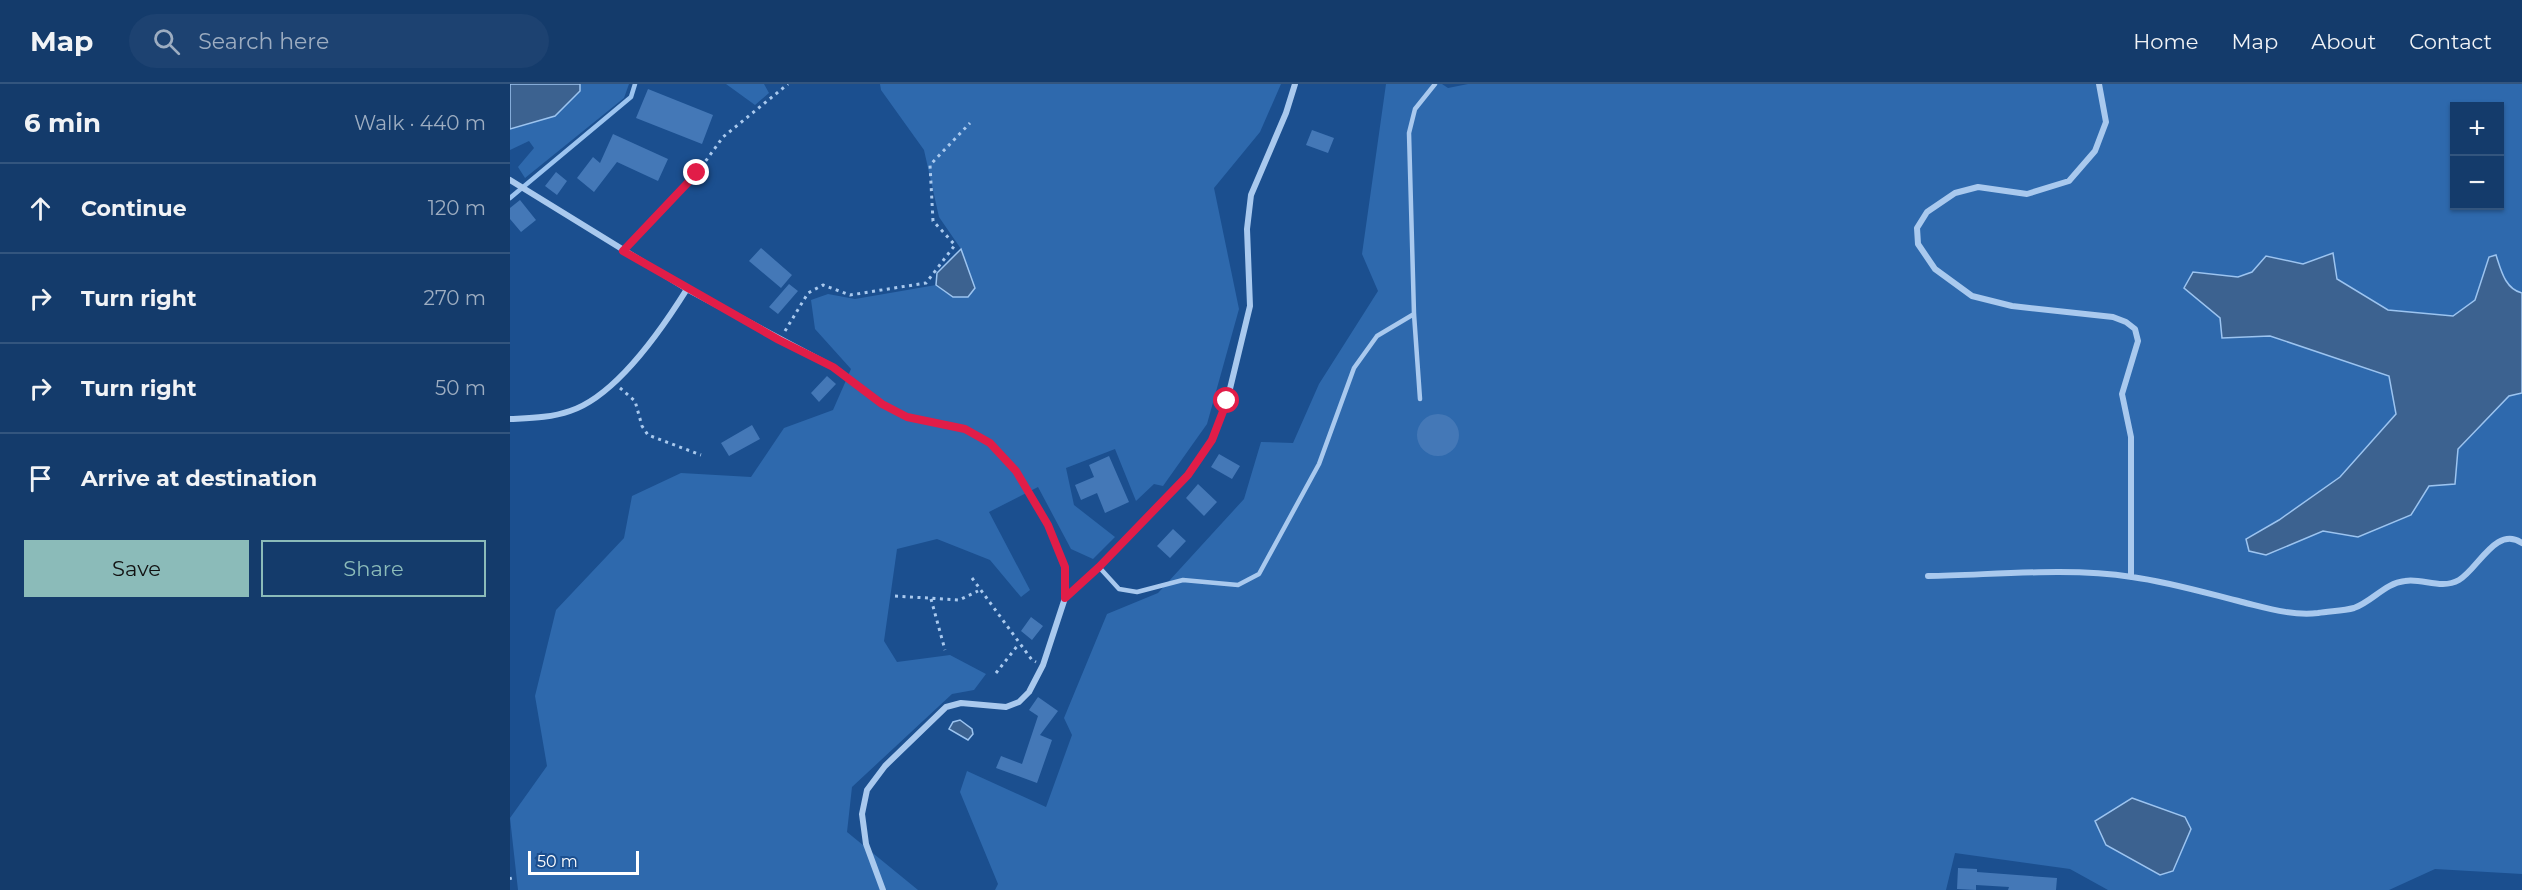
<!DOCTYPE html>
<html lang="en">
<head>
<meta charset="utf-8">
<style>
  :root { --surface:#143b6b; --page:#1d4271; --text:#f1f3f6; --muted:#9dadc1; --line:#33557e; --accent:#8bbbb9 }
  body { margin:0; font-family:Montserrat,sans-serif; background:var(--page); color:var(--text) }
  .controls { position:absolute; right:18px; top:18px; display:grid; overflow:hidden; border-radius:0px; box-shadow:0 2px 4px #0004 }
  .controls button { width:54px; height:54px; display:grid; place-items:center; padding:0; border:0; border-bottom:2px solid var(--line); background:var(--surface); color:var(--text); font:30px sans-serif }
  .scale { position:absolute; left:18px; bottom:15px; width:111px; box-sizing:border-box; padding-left:6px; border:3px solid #fff; border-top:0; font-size:16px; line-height:21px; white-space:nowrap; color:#fff; -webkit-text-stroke:4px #1b4f8f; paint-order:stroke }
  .stop { position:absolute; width:18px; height:18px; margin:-14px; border:4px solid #e11d48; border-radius:50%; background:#fff }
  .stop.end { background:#e11d48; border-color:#fff; box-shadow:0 2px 6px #0008 }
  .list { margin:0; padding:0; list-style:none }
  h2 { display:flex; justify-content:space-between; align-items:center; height:78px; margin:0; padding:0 24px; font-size:26px }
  h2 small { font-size:20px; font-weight:400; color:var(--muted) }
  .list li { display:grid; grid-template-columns:39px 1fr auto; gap:18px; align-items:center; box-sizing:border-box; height:90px; padding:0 24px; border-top:2px solid var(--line) }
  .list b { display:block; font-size:22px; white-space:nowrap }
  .list em { font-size:20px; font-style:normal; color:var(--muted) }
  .actions { display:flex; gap:12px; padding:18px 24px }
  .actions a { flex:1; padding:14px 0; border:2px solid var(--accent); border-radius:0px; text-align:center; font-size:21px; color:var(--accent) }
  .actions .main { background:var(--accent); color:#111 }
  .icon { flex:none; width:33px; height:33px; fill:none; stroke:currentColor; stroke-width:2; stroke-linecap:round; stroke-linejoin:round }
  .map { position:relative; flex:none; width:2012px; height:806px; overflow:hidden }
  header { display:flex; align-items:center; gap:36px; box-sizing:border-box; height:84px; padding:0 30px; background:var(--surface); border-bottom:2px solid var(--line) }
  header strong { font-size:28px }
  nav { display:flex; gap:33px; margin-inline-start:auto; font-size:21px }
  .search { width:420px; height:54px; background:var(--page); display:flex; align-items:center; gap:15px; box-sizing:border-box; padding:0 21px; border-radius:33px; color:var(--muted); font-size:22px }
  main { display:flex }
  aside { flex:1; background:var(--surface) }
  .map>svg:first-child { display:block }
</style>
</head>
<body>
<header>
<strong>Map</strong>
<div class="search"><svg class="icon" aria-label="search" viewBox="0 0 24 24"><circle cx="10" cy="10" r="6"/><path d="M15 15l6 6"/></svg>Search here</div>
<nav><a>Home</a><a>Map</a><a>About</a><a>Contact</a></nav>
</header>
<main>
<aside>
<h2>6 min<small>Walk · 440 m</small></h2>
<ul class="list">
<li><svg class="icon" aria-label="ahead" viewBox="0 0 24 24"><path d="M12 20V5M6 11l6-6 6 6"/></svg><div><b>Continue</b></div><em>120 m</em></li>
<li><svg class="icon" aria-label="right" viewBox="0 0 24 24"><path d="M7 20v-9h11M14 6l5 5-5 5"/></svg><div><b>Turn right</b></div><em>270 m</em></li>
<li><svg class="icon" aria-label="right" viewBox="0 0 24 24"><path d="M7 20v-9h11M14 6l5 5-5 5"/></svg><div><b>Turn right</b></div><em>50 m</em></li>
<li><svg class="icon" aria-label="arrive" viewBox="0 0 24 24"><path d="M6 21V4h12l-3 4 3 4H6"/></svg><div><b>Arrive at destination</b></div></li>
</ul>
<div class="actions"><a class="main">Save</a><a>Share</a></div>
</aside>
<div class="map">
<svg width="2012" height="806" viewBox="0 0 2012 806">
  <rect width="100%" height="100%" fill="#1b4f8f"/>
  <path fill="#2e69ad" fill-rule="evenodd" d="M70,0H119L114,14L15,94L8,83L24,64L19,57L0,66V45L45,32L70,7Z
    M216,0H254L259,9L245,21Z
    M370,0H771L750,48L704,104L729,225L697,340L653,402L644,400L626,417L605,365L556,384L564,421L605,453L583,475L561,465L528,403L479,428L520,506L511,513L480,476L427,455L387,465L374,557L387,578L440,571L476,590L464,606L442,610L342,703L337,748L408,806H8L0,734L37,682L25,612L46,526L114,454L122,412L171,389L241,393L274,344L323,326L341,285L305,245L301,216L318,210L345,215L426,201L443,213L451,165L429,133L414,66L371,6Z
    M876,0H932L938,4L958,0H2012V209C1995,205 1991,186 1985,171L1979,173L1965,216L1943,232L1878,226L1827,195L1822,169L1793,180L1756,172L1742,188L1728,193L1683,188L1710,234L1712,254L1760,252L1879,292L1886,330L1830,393L1769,436L1736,455L1756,471L1813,447L1848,453L1901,431L1919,402L1945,399L1948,365L1999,312L2012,309V790L1925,785L1879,806H1598L1560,785L1445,769L1436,806H485L488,800L450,708L457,687L536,723L562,651L554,634L597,530L648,509L734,415L751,358L783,359L809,300L868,207L852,170ZM1944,22H1990V122H1944Z"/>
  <path fill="#3c6290" stroke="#9cc4f0" stroke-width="1.5" d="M0,0H70V7L45,32L0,45Z
    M451,165L465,204L458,213H443L426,201L427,189Z
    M1823,169L1827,195L1878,226L1943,232L1965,216L1979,173L1986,171C1991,186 1995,205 2012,209V309L1999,312L1948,365L1945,400L1919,402L1901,431L1848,453L1813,447L1756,471L1739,467L1736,455L1769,436L1830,393L1886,330L1879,292L1760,252L1712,254L1710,234L1674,204L1683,188L1728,193L1742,188L1756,172L1793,180Z
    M450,636L462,645L463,650L458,656L439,645L443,638Z
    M1622,714L1675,733L1681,745L1663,787L1650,791L1596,761L1585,737Z"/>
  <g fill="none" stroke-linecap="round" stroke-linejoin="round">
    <path stroke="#9cc4f0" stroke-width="4.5" d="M0,114L121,13L125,0"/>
  </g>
  <path fill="#4478b7" d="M138,5L203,31L192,60L126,34Z
    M802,46L824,54L818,69L796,61Z
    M103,50L158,75L148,97L107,78L84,108L67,94L83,73L90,79Z
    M46,88L57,97L47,111L35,102Z
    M10,116L26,136L11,148L0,135V124Z
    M251,164L282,191L271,204L239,177Z
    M279,200L288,207L268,230L259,223Z
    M317,292L326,300L309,318L301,309Z
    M907 351a21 21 0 1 1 42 0a21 21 0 1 1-42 0Z
    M242,341L250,355L219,372L211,359Z
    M709,370L730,382L722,395L701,383Z
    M599,372L619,418L595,429L587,409L571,416L565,401L584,393L579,381Z
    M688,400L707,418L694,432L676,414Z
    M663,445L676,457L660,474L647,462Z
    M521,533L533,542L522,556L511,547Z
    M528,613L548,627L530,651L542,656L527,699L486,684L491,672L512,680L528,632L519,626Z
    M1448,784L1467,785V788L1547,794L1546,806H1498L1499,803L1466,801V806L1447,805Z"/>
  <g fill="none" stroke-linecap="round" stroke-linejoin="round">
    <path stroke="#a9c9ee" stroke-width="3" stroke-dasharray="3 4.5" stroke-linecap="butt" d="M120,160L187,89L213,53L278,0
      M275,247L298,209L313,201L340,211L416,199L445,161L423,137L420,81L460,39
      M110,304L125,317L132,342L138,351L191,371
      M462,494L522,576L526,578
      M385,512L449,516L468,507
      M421,515L435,566
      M486,589L508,561
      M0,793L1,797"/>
    <path stroke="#a9c9ee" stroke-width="4.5" d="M910,315L904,230L899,49L905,25L925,0
      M589,483L609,505L627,508L673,496L728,501L749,490L809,380L844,284L867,252L904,230"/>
    <path stroke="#a9c9ee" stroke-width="6" d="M1589,0L1596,38L1585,67L1559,97L1517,110L1468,103L1445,109L1417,128L1407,144L1408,160L1425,185L1462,212L1502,222L1603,233L1616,238L1625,245L1628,257L1612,310L1621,353V493
      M0,96L177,205L323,283L372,320L397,333L455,345L480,359L506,387L538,441L555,483V514L533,581L519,608L509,618L496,623L451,619L436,623L375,682L357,706L352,730L356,760L373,806
      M0,335C20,334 40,334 60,327C106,312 152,245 177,205
      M1418,492C1483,491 1558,483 1622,493C1659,498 1696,509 1732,518C1757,524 1782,532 1808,529C1819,527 1833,527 1844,524C1863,517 1875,499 1895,497C1913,494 1931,506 1949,496C1968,485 1986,441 2012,459
      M555,514L589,483L678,391L702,356L717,317L740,222L737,145L741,111L776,29L785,0"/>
  </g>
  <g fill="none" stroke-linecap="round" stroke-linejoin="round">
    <path stroke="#e11d48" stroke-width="8" d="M187,89L113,167L269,256L323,283L372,320L397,333L455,345L480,359L506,387L538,441L555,483V514L589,483L678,391L702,356L717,317"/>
  </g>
</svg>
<div class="controls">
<button>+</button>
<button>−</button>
</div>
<div class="scale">50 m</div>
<div class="stop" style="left:717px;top:317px"></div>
<div class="stop end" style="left:187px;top:89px"></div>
</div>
</main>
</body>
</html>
